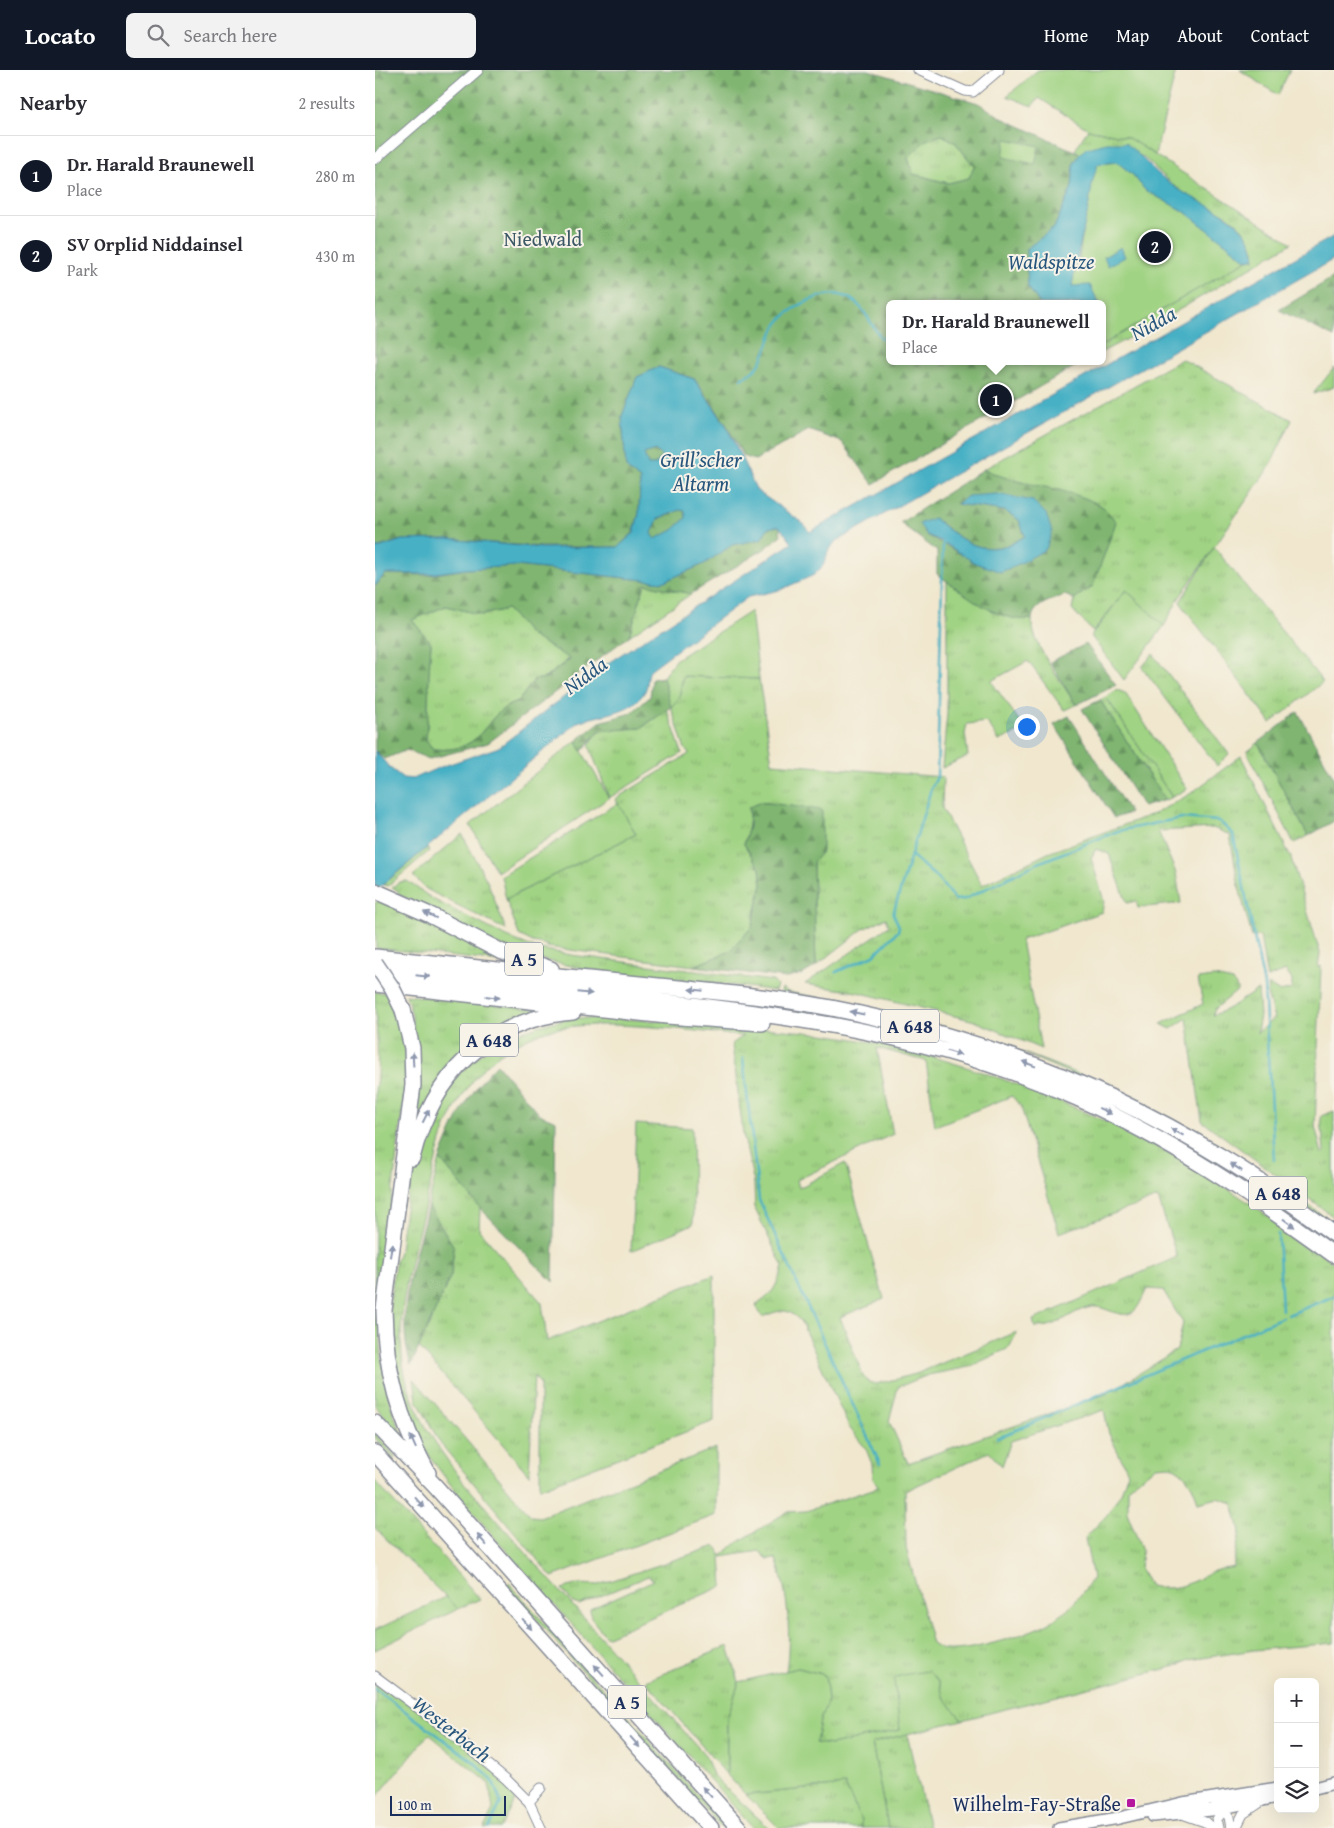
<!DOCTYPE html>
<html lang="en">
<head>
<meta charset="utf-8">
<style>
  :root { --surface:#fff; --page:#f2f2f3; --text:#2b2b33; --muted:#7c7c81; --line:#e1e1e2; --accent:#111827 }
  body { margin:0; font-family:"Gentium Book Plus",serif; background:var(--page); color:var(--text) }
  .controls { position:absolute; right:15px; bottom:15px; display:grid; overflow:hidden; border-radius:8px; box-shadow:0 5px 20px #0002 }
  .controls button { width:45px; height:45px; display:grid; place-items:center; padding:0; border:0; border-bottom:1px solid var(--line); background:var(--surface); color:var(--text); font:25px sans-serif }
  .scale { position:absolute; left:15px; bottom:12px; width:116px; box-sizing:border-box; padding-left:5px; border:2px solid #1b2f5e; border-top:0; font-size:14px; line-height:18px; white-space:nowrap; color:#1b2f5e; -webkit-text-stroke:4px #f7f3e8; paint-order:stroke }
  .you { position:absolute; left:651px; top:656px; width:18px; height:18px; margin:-12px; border:4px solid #fff; border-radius:50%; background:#1a73e8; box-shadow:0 0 0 8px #1a73e833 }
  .badge { display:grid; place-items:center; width:32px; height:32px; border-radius:50%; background:var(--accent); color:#fff; font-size:16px; font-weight:700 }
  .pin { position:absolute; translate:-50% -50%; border:2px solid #fff; box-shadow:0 1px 5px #0006 }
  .popup { position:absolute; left:511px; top:230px; width:220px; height:65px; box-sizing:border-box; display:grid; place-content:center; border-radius:8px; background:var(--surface); filter:drop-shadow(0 1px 4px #0005); font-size:16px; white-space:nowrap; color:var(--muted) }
  .popup b { font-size:19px; color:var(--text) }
  .popup::after { content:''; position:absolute; left:50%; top:100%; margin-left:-10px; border:10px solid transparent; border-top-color:var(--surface) }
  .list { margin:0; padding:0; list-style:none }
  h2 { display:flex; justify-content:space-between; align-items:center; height:65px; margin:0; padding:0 20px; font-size:21px }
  h2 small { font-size:16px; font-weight:400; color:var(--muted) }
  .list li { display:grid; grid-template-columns:32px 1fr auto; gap:15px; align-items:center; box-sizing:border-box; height:80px; padding:0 20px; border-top:1px solid var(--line) }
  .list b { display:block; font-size:19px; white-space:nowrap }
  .list p { margin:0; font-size:16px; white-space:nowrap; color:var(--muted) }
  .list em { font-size:16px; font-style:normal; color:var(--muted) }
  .icon { flex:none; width:28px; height:28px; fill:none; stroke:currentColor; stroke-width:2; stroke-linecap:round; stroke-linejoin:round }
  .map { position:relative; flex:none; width:959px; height:1758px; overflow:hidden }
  header { display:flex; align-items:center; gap:30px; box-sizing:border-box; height:70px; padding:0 25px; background:var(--accent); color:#fff }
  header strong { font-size:24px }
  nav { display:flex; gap:28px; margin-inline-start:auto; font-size:18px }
  .search { width:350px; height:45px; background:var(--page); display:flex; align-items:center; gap:12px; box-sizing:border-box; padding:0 18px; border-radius:8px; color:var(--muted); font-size:19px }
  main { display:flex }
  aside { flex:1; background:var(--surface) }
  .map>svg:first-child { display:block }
</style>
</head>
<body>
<header>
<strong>Locato</strong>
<div class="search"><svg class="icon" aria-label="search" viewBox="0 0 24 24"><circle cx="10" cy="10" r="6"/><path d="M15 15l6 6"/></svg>Search here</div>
<nav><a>Home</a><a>Map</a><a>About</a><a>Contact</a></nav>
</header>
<main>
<aside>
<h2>Nearby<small>2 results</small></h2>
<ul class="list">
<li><span class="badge">1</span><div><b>Dr. Harald Braunewell</b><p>Place</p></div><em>280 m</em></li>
<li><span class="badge">2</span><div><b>SV Orplid Niddainsel</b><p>Park</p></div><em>430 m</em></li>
</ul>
</aside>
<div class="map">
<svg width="959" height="1758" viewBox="0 0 959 1758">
  <defs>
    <pattern id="grass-tufts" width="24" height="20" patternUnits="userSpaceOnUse" patternTransform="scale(1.25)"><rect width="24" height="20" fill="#a0d383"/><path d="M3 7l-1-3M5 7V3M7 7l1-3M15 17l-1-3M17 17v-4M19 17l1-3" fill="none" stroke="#89b574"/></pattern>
    <pattern id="forest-firs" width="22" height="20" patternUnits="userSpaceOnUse" patternTransform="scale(1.25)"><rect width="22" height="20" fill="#80b571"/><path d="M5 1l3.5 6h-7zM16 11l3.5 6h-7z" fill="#689460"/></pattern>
  </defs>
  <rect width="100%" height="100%" fill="#f7f3e8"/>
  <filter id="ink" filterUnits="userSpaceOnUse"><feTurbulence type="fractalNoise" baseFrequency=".02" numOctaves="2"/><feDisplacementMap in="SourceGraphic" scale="10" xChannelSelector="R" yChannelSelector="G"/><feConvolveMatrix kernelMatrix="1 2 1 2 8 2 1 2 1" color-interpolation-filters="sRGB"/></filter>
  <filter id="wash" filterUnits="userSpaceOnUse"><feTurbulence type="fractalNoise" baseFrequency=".0096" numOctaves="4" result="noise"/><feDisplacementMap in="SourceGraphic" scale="20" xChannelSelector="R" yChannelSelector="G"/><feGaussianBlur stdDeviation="1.12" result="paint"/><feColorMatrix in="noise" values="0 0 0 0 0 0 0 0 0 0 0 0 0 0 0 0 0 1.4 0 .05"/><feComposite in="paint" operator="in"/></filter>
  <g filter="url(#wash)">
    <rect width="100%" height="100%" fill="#f0e7ce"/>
    <path fill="url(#grass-tufts)" stroke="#5e8170" fill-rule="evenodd" d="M713,59L752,67L917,173L780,254L727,282V275L872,190L880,189C875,143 831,140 802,118C793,112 771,87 764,85C747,80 728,80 711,78L706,84L700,80Z
      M567,65L580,72L599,96L594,108L573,113L538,104L533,88L551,70Z
      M807,289L917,350L895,396L804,528L789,556L751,520L718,562L697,539L699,529L718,516L651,413L629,408L609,399Z
      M959,298V317L938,324Z
      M839,477L948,612L896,653L805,532Z
      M572,511C592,525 633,553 657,549C655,572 688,614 701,635L689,640L653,591L616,611L650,659L624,671L612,652L592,654L590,664L593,686L567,698L572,644Z
      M270,514L316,524L254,566Z
      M71,536L107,545L132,539L155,565L195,588L170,608L159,610L143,632C106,641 114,685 58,679L51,671C54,638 52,606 56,573L36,550Z
      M778,584L854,684L842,696L767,597Z
      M308,606L384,609L397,693L568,707L567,738L607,815L673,783L781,743L815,724L866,686L916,788L945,883L943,898L946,896L940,1056L947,1084L949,1082L946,1046L959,1041V1147L827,1051L812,948L796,959L786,954L828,934L823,909L839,907L858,911L863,920L840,939L838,945C855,940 867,929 883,920L885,945L882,963L899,948L892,923L894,915L905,922L917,919V910L911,901L892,908L885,866L877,867L864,817L855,765L838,758L783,761L801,803L806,833L763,838L761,831L752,833L734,784L721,779L716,788L729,831L727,842L646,870L666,979L600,951L482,922L430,914L514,856L511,848L488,859L441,896L438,792L374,737V756L369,774L385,799L387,815L377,857L355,881L319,896L172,877V875L158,872L144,865L131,829L261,764L240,729L314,684L310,679L296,637L304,628Z
      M731,627L797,727L790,730L725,630Z
      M292,639L307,683L234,728L214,675L224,661L266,658Z
      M883,673L933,766L919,773L872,682Z
      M87,764L113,813L131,860L51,819L38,806Z
      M52,778L54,781L13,816L8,815Z
      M32,811L59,830L132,867L160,878L196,885L398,911L402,916L400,921C320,908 236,909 158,887C111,874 67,846 23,824L24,822L17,817L25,812Z
      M4,830L154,895L1,878L0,833Z
      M407,918L413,922C533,943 647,976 757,1028L755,1030C713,1012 672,992 629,976C557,950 481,935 406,922Z
      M0,922L11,923L23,950H25L33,994L12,1166H10L9,1168L12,1169C5,1228 0,1273 15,1332C18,1345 25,1358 30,1371L0,1335V1022C6,988 0,956 0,922Z
      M31,925L177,941L100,975L38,1068L37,945Z
      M378,934L469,948L520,959L636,995L378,936Z
      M196,948C242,948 287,951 332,954C386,958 442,961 495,972C589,991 684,1027 769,1070C837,1104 898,1149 959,1193V1573L879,1580L814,1590L805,1595L587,1650L568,1626L564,1612L520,1626L524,1640L525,1660L456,1675L441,1673L445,1650L453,1630L450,1605L423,1598L411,1602C416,1566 414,1524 401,1489H392L385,1481L346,1487L348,1516L231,1567L216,1548L215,1539L279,1510L273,1506L204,1535L198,1533L187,1519L203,1514L223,1515L341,1476L346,1486L362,1473L412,1442L431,1441L504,1417L498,1409L497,1394L491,1379L474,1357L426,1252C412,1236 405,1240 387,1247L381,1235C398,1225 402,1215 408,1197L380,1139L379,1113L368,1063L357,974L368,966C318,961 206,945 162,964C142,973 121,984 106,1001C91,1018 77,1041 69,1062C61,1084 57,1109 51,1132C36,1193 14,1258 34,1320C46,1355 68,1385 90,1414L330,1685L339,1707L394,1758H378L113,1460C82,1422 48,1386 30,1339C25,1326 15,1280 14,1266C13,1247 17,1212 20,1194C21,1187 26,1180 26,1172C30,1121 51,1034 92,996C123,967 156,956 196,948ZM502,978L551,991L560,1056L637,1026L646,1037L684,1163L783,1128L802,1187L658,1250L660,1257C687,1258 693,1241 717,1237C730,1235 745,1250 758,1242C764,1238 768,1226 772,1219L788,1220L808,1253L802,1280L731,1324L533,1393L514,1351L523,1317L553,1305L594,1297L634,1278L642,1262L541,1304L501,1314L493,1312L488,1306L465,1247L509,1229L470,1093L424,1118L422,1110L518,1064ZM729,1340L734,1364L753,1402L746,1423L732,1445L710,1468L718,1508C707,1523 697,1538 682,1548C659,1563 598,1582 571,1580C566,1580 562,1577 557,1574L531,1478L530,1421L614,1382L627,1396L636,1371ZM794,1395C810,1400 820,1417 823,1433L843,1428L858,1433L865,1461L858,1497C851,1499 841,1499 835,1503C814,1514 799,1522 775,1516L765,1499L767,1480L753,1445V1418L781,1396Z
      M762,1031L840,1072L959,1153V1155L761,1033Z
      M261,1054L317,1058L318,1154L256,1181Z
      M787,1062C848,1095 903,1134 959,1174V1176L786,1064Z
      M65,1089L105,1138L104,1160L167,1233L172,1271L339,1205V1351L165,1418V1314L159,1306L154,1405L44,1277L76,1205L79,1177L53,1135Z
      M39,1309L156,1446L165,1447L341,1378V1445L177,1507L65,1373L42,1330Z
      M0,1363L21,1387L19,1389L0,1368Z
      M0,1411L105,1529L83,1539L0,1458Z
      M134,1513L352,1758H347L131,1515Z
      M353,1576L364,1612L352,1649V1705L271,1611Z
      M0,1601L136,1709L144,1723L126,1758H109L118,1740L114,1713L54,1664L0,1729Z
      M532,1664L554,1758H513L497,1673Z
      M470,1715L486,1750V1758H404L371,1725Z"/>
    <path fill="url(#forest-firs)" stroke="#4e7268" fill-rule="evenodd" d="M0,0H493L603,33L629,49L706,84L699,93L697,117L679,158L651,179L653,217L665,234H515V291H709L498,414L467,372L434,360L380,390L368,386L351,354L320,309L284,297L262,307L247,346L251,398L265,410L264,443L258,463L243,477H167L71,469L26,470L0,478ZM567,65L580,72L599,96L594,108L573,113L538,104L533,88L551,70Z
      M959,207V267L904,240Z
      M280,380L287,386L280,395H273L269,384Z
      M609,399C647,418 692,415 728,437C733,441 737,447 741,452L718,516L699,529L690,525C678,530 658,534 657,549C623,554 588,522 562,504V481L525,453ZM582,434L671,444L626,502L581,481L552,465L559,448C590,473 611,491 650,466L644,450L630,441Z
      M305,440L310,441L311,448L298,460L280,470L276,463L283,449Z
      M404,455L406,465L391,478L316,524L270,514L254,566L113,673L54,689L32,680L9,689L0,680V517L10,504L54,505L91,499L142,496L288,512L329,494L356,475L386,469L393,458ZM71,536L107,545L132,539L155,565L195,589L170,608L159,610L143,632C106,641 114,685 58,679L51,670C54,638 53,606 56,573L37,550Z
      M711,574L741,615L701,635L675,592Z
      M288,607L296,637L266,658L224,661L207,681L201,671L225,652L256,643L275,627L277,609Z
      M725,630L790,730L768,737L707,639Z
      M923,642L959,708V751L933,766L883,673Z
      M694,646L755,743L739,748L679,654Z
      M386,732L447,740V782L438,792L441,896L428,904L411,908L319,896L355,881L377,857L387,815L385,799L369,774L374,756V737Z
      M122,994L164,1044L181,1051L178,1212L105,1138L65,1089C80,1051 93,1023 122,994Z
      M53,1135L79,1177L76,1205L36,1295C19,1243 41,1186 53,1135Z"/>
    <path fill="#a0d383" stroke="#5e8170" d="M663,0H801L780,85L752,67L713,59L664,28L657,36L632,26Z
      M865,0H915L903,25Z
      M631,69L664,76L660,94L628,87Z
      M742,92L758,105L770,120L810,142L872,190L727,275V234H724V230L697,217L698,199L703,194L715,115L722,94Z
      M751,520L789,556L749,610L716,566Z
      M376,541L384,609L308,606L304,628L296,637L288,607L300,590Z
      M742,620L750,623L812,719L797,727L731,627Z
      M201,671L234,728L122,802L95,755Z
      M243,733L261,764L131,829L126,806Z
      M71,1527L83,1539L0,1580V1560Z
      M423,1598L450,1605L453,1630L445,1650L441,1673L456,1675L525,1660L519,1610L526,1605L553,1601L564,1612L568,1626L587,1650L497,1673L513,1758H486V1750L470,1715L371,1725L352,1705V1649L364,1612Z"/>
    <path fill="#47b0c5" stroke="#317092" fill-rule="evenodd" d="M732,73H751C768,88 784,107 803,119C834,139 875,147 880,188L872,190L810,142L770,120L758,105L742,92L723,94C716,111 716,127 712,144C706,169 701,192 697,216L715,215L724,234H665L653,217L651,179L679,158L697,117L699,93L705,84L711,78Z
      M959,166V189L460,472L453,482L448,496L439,505L405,520L373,527L276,599C271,606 274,614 270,621C258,644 224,644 203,652L0,821V681L15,698L28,708L38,709L63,698L124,677L233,593L417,473L404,456L393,458L386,469L357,475L329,494L288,512L142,496L91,499L54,504H10L0,516V479L27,470L72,469L167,478L243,477L259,463L264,443L265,410L251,398L247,346L262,307L284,297L319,309L351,355L382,421L425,451L435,462ZM280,380L287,387L280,395H273L269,384ZM305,440L310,441L311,448L298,460L280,469L277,463L283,449Z
      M746,177L750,187L733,196L729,187Z
      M622,424L658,431L671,444L677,462L671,479L648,492L626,502L600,493L568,472L552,465L544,454L559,448C589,473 612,491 650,466L644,450L630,441L582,434L593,426Z"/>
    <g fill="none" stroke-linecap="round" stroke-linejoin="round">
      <path stroke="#47b0c5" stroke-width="2.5" d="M366,309C371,305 381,301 384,295C392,283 394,268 401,256C412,238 451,217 472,227C495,238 497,266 515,274
        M536,785L563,809L580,830L590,829L663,793L743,761L807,748L844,751L858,764L889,915L899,1090
        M461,902L499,885L523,861L524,856L518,844L556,719L562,707L568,472
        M368,988L384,1130L505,1394
        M903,1164L907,1240
        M913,1245L959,1226
        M622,1368L908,1247
        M0,1619L98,1691L117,1710L126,1732L114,1758"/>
    </g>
  </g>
  <g filter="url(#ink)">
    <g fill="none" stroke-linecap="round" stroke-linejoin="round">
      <g stroke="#868b96" stroke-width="11">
        <path id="minor" d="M543,0L590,21L598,22L624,0
          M0,1606L63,1653L131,1709L154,1732L166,1758
          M154,1732L166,1718
          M846,1736L854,1747L856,1758
          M810,1745L830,1752L837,1758
          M844,1758L842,1749L852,1736
          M861,1758L868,1744L886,1732"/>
      </g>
      <g stroke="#868b96" stroke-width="12">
        <path id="tertiary" d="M0,89L103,0"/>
      </g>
      <g stroke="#868b96" stroke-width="14">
        <path id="secondary" d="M940,1718L959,1713
          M778,1746L836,1740L903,1727
          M684,1758L744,1748L808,1733L903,1718"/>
      </g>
      <g stroke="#868b96" stroke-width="18">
        <path id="motorway" d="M0,821L55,845L125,881L176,899
          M0,887C91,897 183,906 274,915C343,922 413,928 481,943C609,970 734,1018 845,1086C885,1110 922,1137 959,1164
          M0,901C85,910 170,919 254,928C408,944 560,964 702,1028C794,1069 878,1126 959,1185
          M0,914L292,946L387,953
          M28,940L37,978L38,1015L9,1240C10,1301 24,1349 53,1403
          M37,1088C57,1006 113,949 198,942
          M0,1353L60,1416L364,1758
          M0,1383L336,1758"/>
      </g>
      <use href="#minor" stroke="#fff" stroke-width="9"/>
      <use href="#tertiary" stroke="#fff" stroke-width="10"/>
      <use href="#secondary" stroke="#fff" stroke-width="11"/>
      <use href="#motorway" stroke="#fff" stroke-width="15"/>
      <g stroke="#868b96" stroke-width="18" stroke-linecap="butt">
        <path id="motorway-bridge" d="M0,893L17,918L28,940"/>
      </g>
      <use href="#motorway-bridge" stroke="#fff" stroke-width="15"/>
    </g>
    <defs><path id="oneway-solid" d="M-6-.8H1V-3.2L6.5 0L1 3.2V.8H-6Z" transform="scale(1.25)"/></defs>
    <g fill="#8d97ae">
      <use href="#oneway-solid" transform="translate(55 845) rotate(-154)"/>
      <use href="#oneway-solid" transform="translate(48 906) rotate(6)"/>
      <use href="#oneway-solid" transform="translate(321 920) rotate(-174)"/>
      <use href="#oneway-solid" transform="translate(210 923) rotate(6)"/>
      <use href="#oneway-solid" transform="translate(118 927) rotate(7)"/>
      <use href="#oneway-solid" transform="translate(482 943) rotate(-168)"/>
      <use href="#oneway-solid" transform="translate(579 983) rotate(17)"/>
      <use href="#oneway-solid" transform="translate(38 989) rotate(-93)"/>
      <use href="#oneway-solid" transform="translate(654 994) rotate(-159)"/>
      <use href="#oneway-solid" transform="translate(730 1041) rotate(25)"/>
      <use href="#oneway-solid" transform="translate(51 1046) rotate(-63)"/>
      <use href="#oneway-solid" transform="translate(802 1062) rotate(-151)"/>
      <use href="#oneway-solid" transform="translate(861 1097) rotate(-147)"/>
      <use href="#oneway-solid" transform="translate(914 1153) rotate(36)"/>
      <use href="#oneway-solid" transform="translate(16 1180) rotate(-82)"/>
      <use href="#oneway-solid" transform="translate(38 1372) rotate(-114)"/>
      <use href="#oneway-solid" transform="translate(44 1432) rotate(48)"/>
      <use href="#oneway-solid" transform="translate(107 1470) rotate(-131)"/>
      <use href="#oneway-solid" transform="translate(152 1554) rotate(49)"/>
      <use href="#oneway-solid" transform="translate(224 1600) rotate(-132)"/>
      <use href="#oneway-solid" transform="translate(260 1672) rotate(49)"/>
      <use href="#oneway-solid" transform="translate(332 1722) rotate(-132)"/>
    </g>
  </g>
  <rect fill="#b5179e" stroke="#f7f3e8" stroke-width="2" x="751" y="1728" width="10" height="10" rx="2.5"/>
  <g text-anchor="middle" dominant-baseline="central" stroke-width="4" stroke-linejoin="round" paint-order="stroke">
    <g fill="#f7f3e8" stroke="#5d6a87" stroke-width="1">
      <rect x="130" y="872.5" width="38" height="33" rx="4"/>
      <rect x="506" y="939.5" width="58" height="33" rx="4"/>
      <rect x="85" y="953.5" width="58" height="33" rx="4"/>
      <rect x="874" y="1106.5" width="58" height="33" rx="4"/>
      <rect x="233" y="1615.5" width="38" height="33" rx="4"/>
    </g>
    <g font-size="19" font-weight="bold" fill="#1b2f5e">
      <text x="149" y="889">A 5</text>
      <text x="535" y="956">A 648</text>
      <text x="114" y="970">A 648</text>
      <text x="903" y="1123">A 648</text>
      <text x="252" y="1632">A 5</text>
    </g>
    <g font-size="20" fill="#3c5867" stroke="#f7f3e8">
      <text x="168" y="168">Niedwald</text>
    </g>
    <g font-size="20" fill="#1b2f5e" stroke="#f7f3e8" text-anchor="end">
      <text x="746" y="1733">Wilhelm-Fay-Straße</text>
    </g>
    <g font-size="21" font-style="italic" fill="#28567d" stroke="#f7f3e8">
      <text x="676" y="191">Waldspitze</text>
      <text transform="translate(778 253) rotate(-29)">Nidda</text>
      <text x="326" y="389">Grill’scher<tspan x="326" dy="24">Altarm</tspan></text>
      <text transform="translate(210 605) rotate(-36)">Nidda</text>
      <text transform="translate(77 1659) rotate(38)">Westerbach</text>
    </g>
  </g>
</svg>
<div class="controls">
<button>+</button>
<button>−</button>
<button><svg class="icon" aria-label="layers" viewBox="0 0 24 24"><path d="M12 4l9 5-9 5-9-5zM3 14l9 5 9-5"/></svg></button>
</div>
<div class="scale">100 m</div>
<div class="you"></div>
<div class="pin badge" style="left:621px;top:330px">1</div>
<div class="popup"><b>Dr. Harald Braunewell</b>Place</div>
<div class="pin badge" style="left:780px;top:177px">2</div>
</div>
</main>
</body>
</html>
